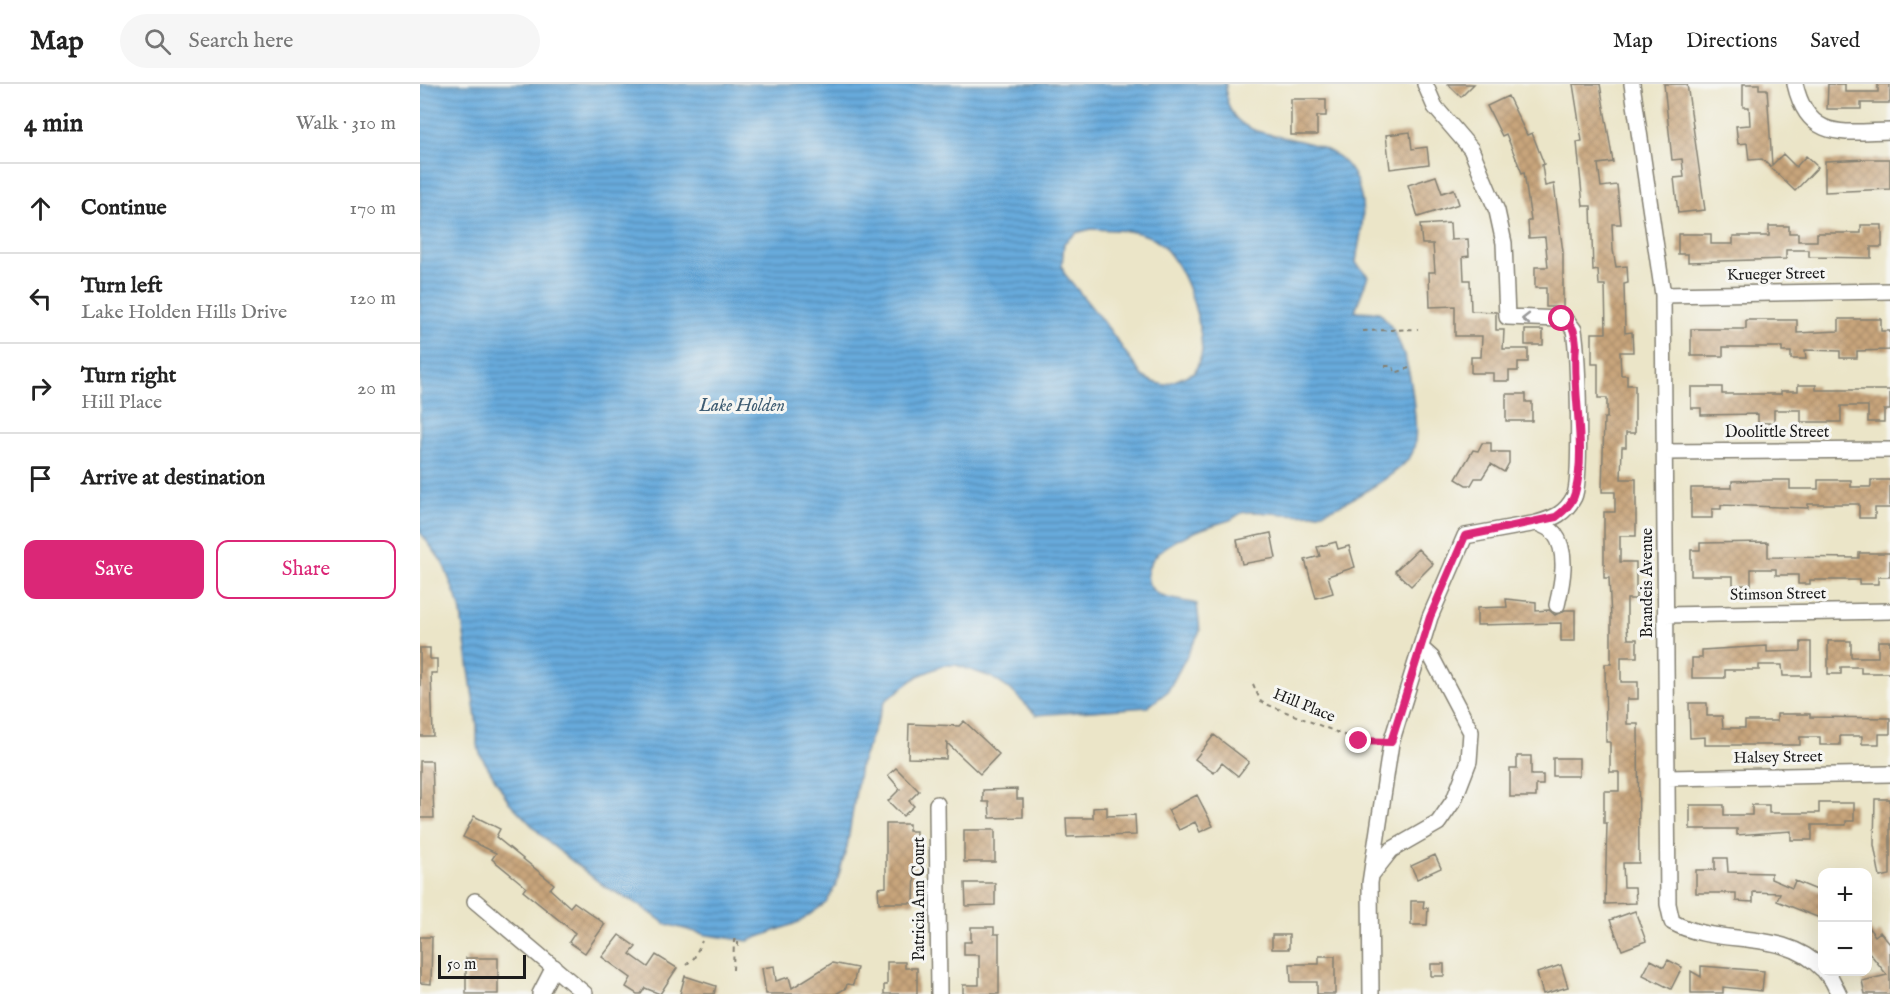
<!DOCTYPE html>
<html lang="en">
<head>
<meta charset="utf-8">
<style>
  :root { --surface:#fff; --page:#f6f6f6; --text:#222; --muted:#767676; --line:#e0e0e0; --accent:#db2777 }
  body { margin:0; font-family:"IM FELL English",serif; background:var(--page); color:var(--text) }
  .controls { position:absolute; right:18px; bottom:18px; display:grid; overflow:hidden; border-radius:12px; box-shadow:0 6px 24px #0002 }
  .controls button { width:54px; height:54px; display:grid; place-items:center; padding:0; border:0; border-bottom:2px solid var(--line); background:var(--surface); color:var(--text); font:30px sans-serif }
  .scale { position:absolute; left:18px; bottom:15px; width:88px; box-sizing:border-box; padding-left:6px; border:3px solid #1c1c1c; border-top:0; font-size:16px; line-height:21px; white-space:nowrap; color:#1c1c1c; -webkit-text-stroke:4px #f6f6f2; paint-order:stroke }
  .stop { position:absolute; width:18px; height:18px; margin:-14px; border:4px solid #db2777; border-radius:50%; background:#fff }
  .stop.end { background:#db2777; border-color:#fff; box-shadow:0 2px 6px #0008 }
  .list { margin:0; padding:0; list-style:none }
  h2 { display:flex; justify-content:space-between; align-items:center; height:78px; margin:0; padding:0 24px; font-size:26px }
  h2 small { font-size:20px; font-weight:400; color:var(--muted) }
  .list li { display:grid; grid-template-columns:39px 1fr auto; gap:18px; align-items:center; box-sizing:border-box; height:90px; padding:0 24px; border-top:2px solid var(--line) }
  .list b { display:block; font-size:22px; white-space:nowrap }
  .list p { margin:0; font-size:20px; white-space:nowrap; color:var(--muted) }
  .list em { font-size:20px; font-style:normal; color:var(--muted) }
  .actions { display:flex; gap:12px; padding:18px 24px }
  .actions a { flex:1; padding:14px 0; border:2px solid var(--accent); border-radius:12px; text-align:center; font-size:21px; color:var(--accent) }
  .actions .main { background:var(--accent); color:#fff }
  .icon { flex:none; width:33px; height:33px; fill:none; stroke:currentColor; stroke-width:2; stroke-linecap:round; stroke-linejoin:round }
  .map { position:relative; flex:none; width:1470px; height:910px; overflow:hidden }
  header { display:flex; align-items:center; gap:36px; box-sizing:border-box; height:84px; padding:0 30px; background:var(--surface); border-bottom:2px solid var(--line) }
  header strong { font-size:28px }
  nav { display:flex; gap:33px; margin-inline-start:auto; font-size:21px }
  .search { width:420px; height:54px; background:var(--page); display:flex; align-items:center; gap:15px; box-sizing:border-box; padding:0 21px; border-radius:33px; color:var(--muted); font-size:22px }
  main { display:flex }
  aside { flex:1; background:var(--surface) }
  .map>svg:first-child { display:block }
</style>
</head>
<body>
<header>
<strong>Map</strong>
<div class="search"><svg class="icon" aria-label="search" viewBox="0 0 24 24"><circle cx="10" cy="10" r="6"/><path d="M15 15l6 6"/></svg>Search here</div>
<nav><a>Map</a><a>Directions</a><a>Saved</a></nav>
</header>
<main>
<aside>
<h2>4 min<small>Walk · 310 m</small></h2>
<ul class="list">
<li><svg class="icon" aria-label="ahead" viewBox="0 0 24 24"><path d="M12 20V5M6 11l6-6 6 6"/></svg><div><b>Continue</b></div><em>170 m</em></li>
<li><svg class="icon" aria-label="left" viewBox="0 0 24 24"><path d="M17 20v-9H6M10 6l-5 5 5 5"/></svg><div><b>Turn left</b><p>Lake Holden Hills Drive</p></div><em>120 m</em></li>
<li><svg class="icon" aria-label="right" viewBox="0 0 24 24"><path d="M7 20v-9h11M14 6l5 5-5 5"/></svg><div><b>Turn right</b><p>Hill Place</p></div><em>20 m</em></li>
<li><svg class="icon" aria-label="arrive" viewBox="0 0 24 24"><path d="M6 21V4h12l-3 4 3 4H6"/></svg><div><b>Arrive at destination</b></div></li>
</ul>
<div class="actions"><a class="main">Save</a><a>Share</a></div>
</aside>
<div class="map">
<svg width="1470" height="910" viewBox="0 0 1470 910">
  <defs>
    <pattern id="water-rules" width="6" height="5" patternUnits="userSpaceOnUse" patternTransform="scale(1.5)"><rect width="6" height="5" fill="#67aadc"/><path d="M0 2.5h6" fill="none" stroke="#548ab2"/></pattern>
    <pattern id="building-cross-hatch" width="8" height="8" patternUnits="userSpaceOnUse" patternTransform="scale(1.5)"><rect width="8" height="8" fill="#c8a57b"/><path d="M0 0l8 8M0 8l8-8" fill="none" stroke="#ab8d6a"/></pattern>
  </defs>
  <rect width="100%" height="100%" fill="#f6f6f2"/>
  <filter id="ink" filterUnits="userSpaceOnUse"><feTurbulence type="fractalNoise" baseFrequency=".0167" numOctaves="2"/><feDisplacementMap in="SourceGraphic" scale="12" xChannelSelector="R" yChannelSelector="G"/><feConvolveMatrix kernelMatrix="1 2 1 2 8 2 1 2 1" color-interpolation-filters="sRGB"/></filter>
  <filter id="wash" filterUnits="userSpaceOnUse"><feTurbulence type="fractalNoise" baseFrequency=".008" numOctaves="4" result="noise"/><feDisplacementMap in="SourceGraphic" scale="24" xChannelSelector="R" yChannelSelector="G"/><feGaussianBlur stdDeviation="1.35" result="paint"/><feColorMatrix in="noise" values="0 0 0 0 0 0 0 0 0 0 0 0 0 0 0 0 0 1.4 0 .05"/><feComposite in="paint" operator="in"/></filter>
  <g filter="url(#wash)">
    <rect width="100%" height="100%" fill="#ebe5c8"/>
    <path fill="url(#water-rules)" stroke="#42637c" stroke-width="1.5" fill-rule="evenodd" d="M0,0H806C802,82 920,25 940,108C947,134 939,154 936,179L948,192L935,227L959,228C978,245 989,281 992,306C994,322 1000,361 990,373C977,391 928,419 906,427C882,435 851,427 826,428C820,428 815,434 810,436C786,443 716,463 729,500C735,516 762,516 777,520L780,547L748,607L728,623L616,631L592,607L571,593L536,581H524L498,592L465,617L440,682L427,763L416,801L406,819L379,838L328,857L287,851L246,840L219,821L184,802L129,759L89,718L61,672L57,661V642L40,523L23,479L0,448ZM671,145C690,146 712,145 730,153C762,169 781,232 782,266C782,273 777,281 775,288L745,301L733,298L722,292L689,245L644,189L642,181L644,159L656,149Z"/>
    <g id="blocks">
      <path fill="url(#building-cross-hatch)" d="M1028,0H1054L1041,13Z
        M1153,0H1180L1193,78L1178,80L1181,103L1197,101L1201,140H1192L1193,166L1196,183L1207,182L1208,199L1204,200L1205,249L1212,248L1213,268H1200L1201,291H1207V301H1215V349H1206V363H1202L1201,395H1216V452H1200V478H1216V515H1207V541L1208,555H1217V573H1201V598H1218V615H1207V640H1218L1219,779H1203L1204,803H1215L1216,819L1185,820L1187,739H1184V707H1199V688H1190V658H1186L1185,580H1191V534L1189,494H1184V428H1195V408H1182L1184,334H1187V314H1178V280H1172V249H1186L1185,201H1179L1178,186L1173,187L1171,122H1163L1157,58L1162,57Z
        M1244,0H1267L1285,126L1258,129L1254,94L1264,93L1262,75L1252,76Z
        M1323,0H1339V5H1347L1352,81L1363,70L1376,83L1386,72L1398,83L1375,107L1342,75L1329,76L1327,59L1318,60L1316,42L1330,41L1329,23H1323Z
        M1408,0H1425V8H1458V0H1470V19H1441V25H1407Z
        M1088,12L1107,51L1112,49L1124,80L1122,81L1125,102L1134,100L1143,168V223H1126V204H1115V183H1128L1125,153L1109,154L1108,137H1111L1104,88L1102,89L1086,50L1082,52L1067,22Z
        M871,15H906V32H897V51H871Z
        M990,48L992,65L1007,63L1009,80L970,85L966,51Z
        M1447,75H1470V105L1405,108V77Z
        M1016,92L1022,109L1034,105L1039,120L998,133L988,101Z
        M1030,139L1031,156L1048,155L1049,172L1043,173L1044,196H1050L1051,227L1076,228V246H1084L1083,265H1108V278H1098V287H1089V297H1073V289H1051V273H1061L1062,252H1035V222L1010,223L1009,188H1015L1013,160H1002L1000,141Z
        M1441,141H1462V163H1451V174L1389,173V166H1366V175L1268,178V170H1258V150H1291V160H1313V152H1349V142H1369V149H1378V157H1397V149H1441Z
        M1419,235H1461V247H1470V266L1437,267V274H1420V267L1385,266L1386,275H1371V268H1362V263H1303V272H1271V245H1326V236H1377V249L1419,247Z
        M1105,246H1123V261H1105Z
        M1378,301H1396V306H1470V326H1464V338H1448V322H1421V338H1381V326H1354V339H1338V330L1281,331V324H1271V303H1302V310H1361V307H1378Z
        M1086,310H1106V318H1112V337H1086Z
        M1062,359H1071V368H1089V379L1084,388L1071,380L1062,394H1055L1051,401H1046L1036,395L1053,366L1058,367Z
        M1353,396H1370V405H1398V396H1431V403H1451V396H1470V424H1455V434H1439V420H1388V424L1301,421V425H1292V434H1271V404H1312V397Z
        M851,449L856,474L822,480L817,456Z
        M916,458L918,465L929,462L935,483L908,492L913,509L896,514L885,476L900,472L897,463Z
        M1348,458V473L1439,474V469H1470V493H1458V500H1439V496H1390V500H1378V491H1356V485H1331V501H1313V492H1271V466H1280V459Z
        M998,465L1013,480L991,502L975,487Z
        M1086,515L1116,518V527L1129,526L1135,531L1145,526H1155V557H1141V539L1057,541V524L1087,523Z
        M1408,557H1431V573H1458V557H1470V589H1441V583H1421V590H1408Z
        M1381,558H1391V592H1363L1362,581H1339V586H1305V594H1272V574H1282V566L1347,562V568L1381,567Z
        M0,564H10V575H17V589H11L13,652H0Z
        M1269,619H1287V632H1302L1303,644H1325V637H1357V630H1390V633L1470,634V650H1459V660H1442V652H1420V661H1400V653H1380V661H1285V653L1270,654Z
        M544,637L579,670L560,690L527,659L526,675L488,674L489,640L539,642Z
        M794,651L829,678L818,692L802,679L794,689L775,675Z
        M1097,672H1111V691H1123V701H1116V713H1090V684H1097Z
        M1133,674H1159V692H1133Z
        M0,677H12L14,734H0Z
        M476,684L499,707L489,717L494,722L483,732L468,717L480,705L468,691Z
        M597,705V715H603V733L570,734L569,718H563V706Z
        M777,711L793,742L780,748L775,738L759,746L748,726Z
        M1455,715H1470V791L1460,793L1454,761Z
        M1399,719H1434V737H1426V741H1392V756H1371V747L1317,751V745H1270V721H1304V731H1332V721H1349V729H1399Z
        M687,723V732L715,731L716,751L647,753L646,734H673V724Z
        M54,732L80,745L76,753L134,800L130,805L150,823L154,818L185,840L165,869L149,858L155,849L103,807L106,803L72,775L76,769L43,753Z
        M466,740H489V747H496L494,819H459L458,804L466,803Z
        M544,746H575V778H544Z
        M1015,771L1021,784L997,795L991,782Z
        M1295,774H1307L1308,788L1351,789V795L1372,804L1375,797L1402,808V835L1357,817L1360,809L1333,808V818L1316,817V809H1276V786H1295Z
        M545,799H575V821L546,822Z
        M991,817H1004L1003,824H1008L1007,841H991Z
        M1215,827L1226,857L1202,866L1190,836Z
        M551,843H574V850H579V910H543V901H559V871H544V858H551Z
        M1448,843L1455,852L1460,848L1470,860V910H1445L1442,897L1467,891L1448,867Z
        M199,851L216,863L210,870L228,883L236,871L257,884L240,910L225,904L221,910H217L206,903L211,894L182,873Z
        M852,851H869V865H852Z
        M0,853H12L11,900L0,899Z
        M899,872H915V910H897V898H871L870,880H899Z
        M46,874H78V910H46Z
        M1231,876L1244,883L1248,876L1262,883L1251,905L1223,891Z
        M467,878H485V884H497V910H464V901H467Z
        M412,879L437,884L433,901L427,900L426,904L416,910H346L342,884L354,882L356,897L369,893L372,904Z
        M1011,880H1024V892H1011Z
        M1141,881L1148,903L1123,910L1117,889Z
        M1281,882L1344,887L1342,907L1303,903V909H1271V887L1281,893Z
        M265,892L296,902L294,910H260Z"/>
    </g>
  </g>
  <g filter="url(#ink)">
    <use href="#blocks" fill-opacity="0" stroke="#848072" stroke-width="1.5"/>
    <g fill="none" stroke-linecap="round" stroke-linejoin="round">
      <g stroke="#848072" stroke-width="18">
        <path id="minor" d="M1005,0L1015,23L1051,65L1077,127L1084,159L1087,233L1141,235L1148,238L1154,246C1158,269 1162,397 1154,413C1145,430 1134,434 1117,439
          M1212,0L1243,211L1248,820L1252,838C1299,864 1363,843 1402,885
          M1375,0C1388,57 1422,48 1470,47
          M1243,211L1470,207
          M1244,368L1470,366
          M1246,531L1470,527
          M1247,694L1470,690
          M517,720L519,910
          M952,790L971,766L1018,739L1034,716L1049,677L1051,648L1012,574L1001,564
          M55,817L165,910
          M1405,888L1412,896L1419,910
          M120,910L134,883
          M951,910L950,799L971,659L1010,533L1045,452L1117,439C1122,441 1131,445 1134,449C1149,468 1142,500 1137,521"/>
      </g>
      <path stroke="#848072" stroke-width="2" stroke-dasharray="4.5 4.5" stroke-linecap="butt" d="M943,247L998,245
        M965,282H973L975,289L989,284
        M833,600L841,618L939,657L959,658
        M266,881L274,874L282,857
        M313,886L314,856H318V863H314"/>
      <use href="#minor" stroke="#fff" stroke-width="15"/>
    </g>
    <defs><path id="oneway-chevron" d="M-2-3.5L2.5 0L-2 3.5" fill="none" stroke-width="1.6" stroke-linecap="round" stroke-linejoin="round" transform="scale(1.5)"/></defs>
    <use stroke="#999" href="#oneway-chevron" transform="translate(1106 235) rotate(180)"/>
  </g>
  <g fill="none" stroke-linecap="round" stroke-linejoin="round" filter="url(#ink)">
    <path stroke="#db2777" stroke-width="8" d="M939,657L971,658L1010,533L1045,452L1136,433C1144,427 1153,419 1155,409C1168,364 1151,308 1156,261C1155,249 1154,240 1142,235"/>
  </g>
  <g text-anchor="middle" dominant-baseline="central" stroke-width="6" stroke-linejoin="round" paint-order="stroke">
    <g font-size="16" fill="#1c1c1c" stroke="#f6f6f2">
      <text transform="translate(1356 191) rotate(-1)">Krueger Street</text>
      <text x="1357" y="349">Doolittle Street</text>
      <text transform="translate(1228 499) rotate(-90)">Brandeis Avenue</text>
      <text transform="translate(1358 511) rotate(-1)">Stimson Street</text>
      <text transform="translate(884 622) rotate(22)">Hill Place</text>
      <text transform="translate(1358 674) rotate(-1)">Halsey Street</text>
      <text transform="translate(500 815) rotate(-90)">Patricia Ann Court</text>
    </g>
    <g font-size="18" font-style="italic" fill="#3e5c72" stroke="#f6f6f2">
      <text x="322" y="322">Lake Holden</text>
    </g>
  </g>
</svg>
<div class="controls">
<button>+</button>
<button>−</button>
</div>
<div class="scale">50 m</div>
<div class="stop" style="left:1142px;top:235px"></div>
<div class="stop end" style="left:939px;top:657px"></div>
</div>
</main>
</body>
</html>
